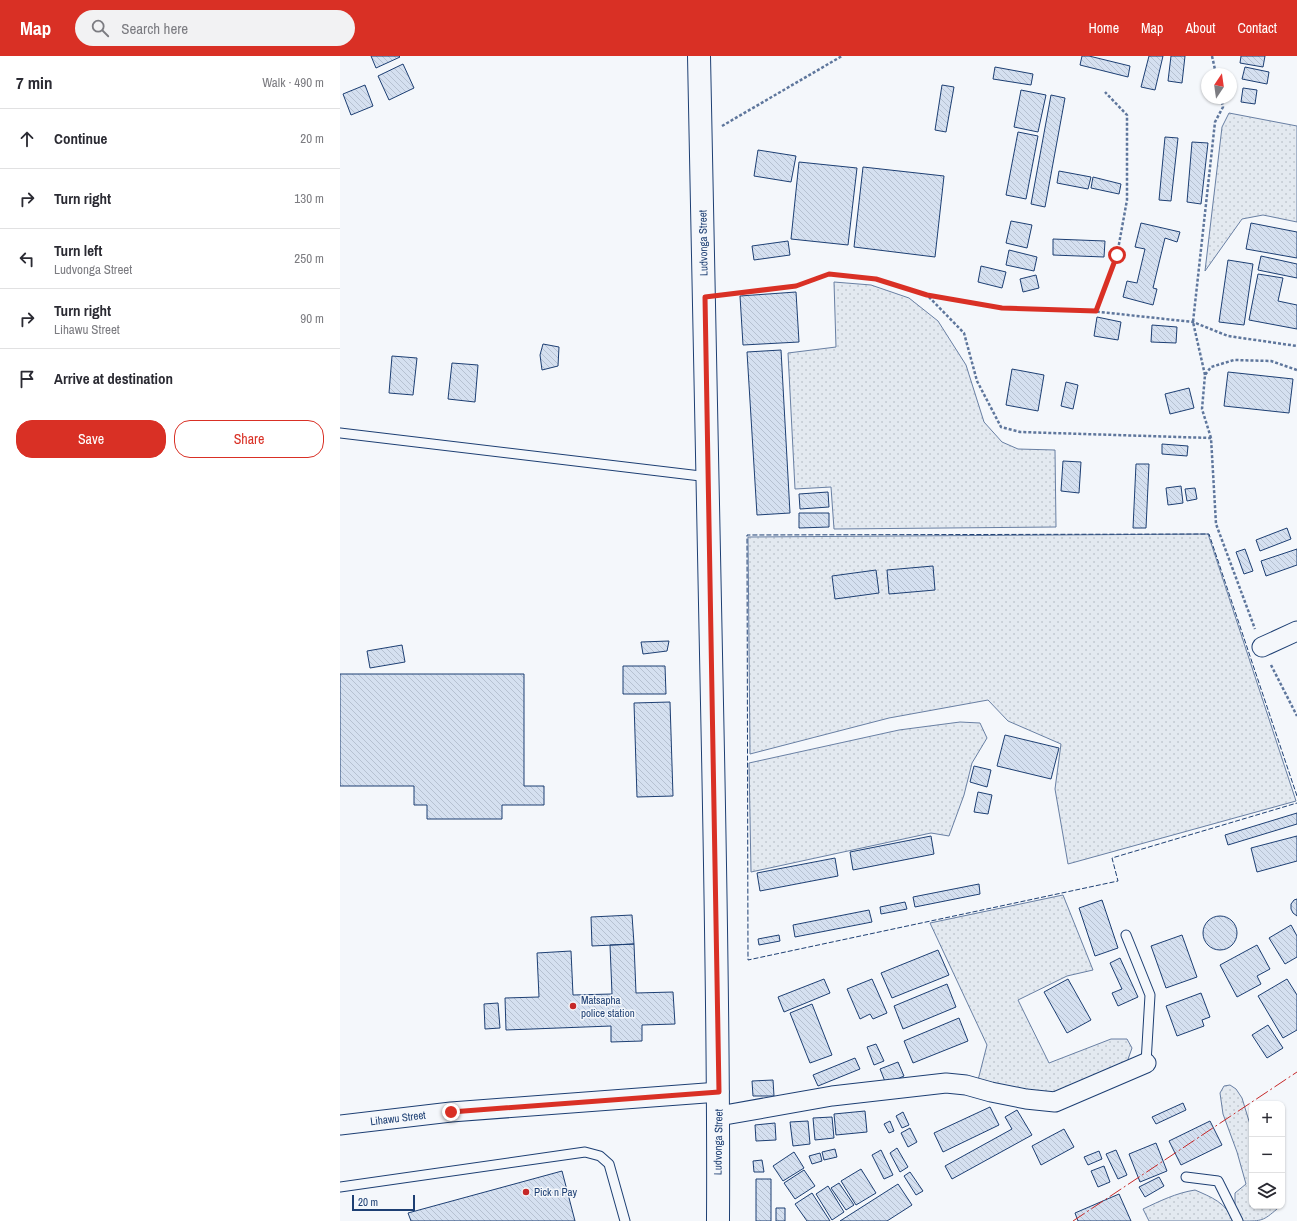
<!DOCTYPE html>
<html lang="en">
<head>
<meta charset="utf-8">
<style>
  :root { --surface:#fff; --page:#f2f2f3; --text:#2b2b33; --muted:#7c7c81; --line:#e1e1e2; --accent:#d93025 }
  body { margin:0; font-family:"Archivo Narrow",sans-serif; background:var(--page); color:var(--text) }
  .controls { position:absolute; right:12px; bottom:12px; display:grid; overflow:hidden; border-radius:8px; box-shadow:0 1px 3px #0004 }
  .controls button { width:36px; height:36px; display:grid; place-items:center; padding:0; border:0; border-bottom:1px solid var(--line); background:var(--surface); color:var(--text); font:20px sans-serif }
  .compass { position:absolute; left:861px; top:12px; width:36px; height:36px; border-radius:50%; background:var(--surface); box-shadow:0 1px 3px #0004; rotate:13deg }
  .scale { position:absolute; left:12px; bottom:10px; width:63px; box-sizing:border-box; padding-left:4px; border:2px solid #1d3f73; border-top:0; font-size:11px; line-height:14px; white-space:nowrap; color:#1d3f73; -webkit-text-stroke:3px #f4f7fb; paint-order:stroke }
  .stop { position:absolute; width:12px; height:12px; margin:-9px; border:3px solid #d93025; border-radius:50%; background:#fff }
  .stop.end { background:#d93025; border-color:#fff; box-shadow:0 1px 4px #0008 }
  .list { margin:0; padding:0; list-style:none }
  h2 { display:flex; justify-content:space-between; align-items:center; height:52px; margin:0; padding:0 16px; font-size:17px }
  h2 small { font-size:13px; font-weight:400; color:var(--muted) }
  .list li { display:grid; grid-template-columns:26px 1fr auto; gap:12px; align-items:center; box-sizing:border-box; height:60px; padding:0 16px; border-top:1px solid var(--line) }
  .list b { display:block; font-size:15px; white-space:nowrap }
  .list p { margin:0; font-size:13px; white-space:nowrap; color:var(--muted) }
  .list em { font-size:13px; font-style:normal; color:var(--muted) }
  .actions { display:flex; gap:8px; padding:12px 16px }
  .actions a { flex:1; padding:9px 0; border:1px solid var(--accent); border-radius:16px; text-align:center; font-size:14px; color:var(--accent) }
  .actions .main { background:var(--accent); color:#fff }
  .icon { flex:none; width:22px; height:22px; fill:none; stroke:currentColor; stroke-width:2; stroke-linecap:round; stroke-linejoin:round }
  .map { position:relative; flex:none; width:957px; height:1165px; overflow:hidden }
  header { display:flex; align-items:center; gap:24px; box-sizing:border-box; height:56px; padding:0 20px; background:var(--accent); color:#fff }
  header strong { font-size:19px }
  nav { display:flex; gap:22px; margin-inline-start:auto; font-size:14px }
  .search { width:280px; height:36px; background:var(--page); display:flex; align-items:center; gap:10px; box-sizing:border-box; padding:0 14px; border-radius:22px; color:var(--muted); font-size:15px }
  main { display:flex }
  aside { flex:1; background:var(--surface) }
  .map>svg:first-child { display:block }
</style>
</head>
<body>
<header>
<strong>Map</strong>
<div class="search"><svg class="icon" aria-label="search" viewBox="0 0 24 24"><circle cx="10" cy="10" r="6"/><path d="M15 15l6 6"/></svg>Search here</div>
<nav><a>Home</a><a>Map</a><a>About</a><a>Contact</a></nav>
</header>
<main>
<aside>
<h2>7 min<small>Walk · 490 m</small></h2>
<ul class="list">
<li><svg class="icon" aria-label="ahead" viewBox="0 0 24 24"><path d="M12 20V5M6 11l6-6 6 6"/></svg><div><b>Continue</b></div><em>20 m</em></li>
<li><svg class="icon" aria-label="right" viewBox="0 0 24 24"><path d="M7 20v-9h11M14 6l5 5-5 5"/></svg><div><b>Turn right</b></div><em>130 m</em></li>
<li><svg class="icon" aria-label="left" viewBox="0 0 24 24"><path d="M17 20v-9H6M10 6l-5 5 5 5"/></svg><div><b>Turn left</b><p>Ludvonga Street</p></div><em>250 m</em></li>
<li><svg class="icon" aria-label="right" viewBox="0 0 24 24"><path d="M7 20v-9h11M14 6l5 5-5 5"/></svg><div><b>Turn right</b><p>Lihawu Street</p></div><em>90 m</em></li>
<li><svg class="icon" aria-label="arrive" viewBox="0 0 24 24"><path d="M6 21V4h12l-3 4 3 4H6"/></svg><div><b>Arrive at destination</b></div></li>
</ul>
<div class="actions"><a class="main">Save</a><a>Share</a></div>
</aside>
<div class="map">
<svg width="957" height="1165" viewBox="0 0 957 1165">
  <defs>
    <pattern id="grass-dots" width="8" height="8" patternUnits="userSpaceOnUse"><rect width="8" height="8" fill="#e3e9f0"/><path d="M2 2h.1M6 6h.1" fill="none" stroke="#c2c9d1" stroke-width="1.8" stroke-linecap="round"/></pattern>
    <pattern id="building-back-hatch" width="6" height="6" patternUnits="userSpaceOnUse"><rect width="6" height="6" fill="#d5e0f0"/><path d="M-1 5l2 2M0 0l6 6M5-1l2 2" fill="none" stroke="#b6c1d1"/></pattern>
  </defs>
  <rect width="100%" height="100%" fill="#f4f7fb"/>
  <path fill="url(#grass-dots)" stroke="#687fa3" d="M889,57L957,70V166L923,159L902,163L865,215L882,71Z
    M494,226L531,229L569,242L598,265L626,309L644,366L662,386L678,393L715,394L716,471L494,473L491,431L455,433L448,297L496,291Z
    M868,478L956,745L728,808L715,733L721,688L668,665L648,644L549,662L410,698L408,481Z
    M620,666L640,667L647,682L632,707L624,739L609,780L591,777L411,816L409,707L559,674Z
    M723,839L753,914L727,920L678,944L709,1007L771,983H787L792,992L786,1009L712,1042L637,1028L647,989L590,867Z
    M890,1029L896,1033L902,1042L912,1075V1150H935L937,1153C923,1165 922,1165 903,1165L895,1151V1137L906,1128L897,1096L883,1058L880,1037L884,1030Z
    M855,1134C871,1141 887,1147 893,1165H809L803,1153C820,1145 836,1137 855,1134Z"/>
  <path fill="url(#building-back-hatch)" stroke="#1d3f73" d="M31,0H59L60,1L36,12Z
    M742,0H749L790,10L788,21L740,9Z
    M809,0H823L815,34L801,31Z
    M831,0H845L842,27L828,25Z
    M901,0H925L923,11L900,7Z
    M63,8L74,32L49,44L38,20Z
    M655,11L693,18L691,29L653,23Z
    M905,11L929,16L927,28L902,23Z
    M25,29L33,50L11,59L3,38Z
    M602,29L614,31L606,76L595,74Z
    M903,32L917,34L915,48L901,46Z
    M681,34L706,39L698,76L674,71Z
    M711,39L725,42L705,151L691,148Z
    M678,76L698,80L686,143L666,139Z
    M825,81L838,82L831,145L819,144Z
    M852,86L868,87L861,148L847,146Z
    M418,94L456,100L451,126L414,120Z
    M459,106L517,112L508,189L451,183Z
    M523,111L604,120L595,201L514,191Z
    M719,115L751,121L748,133L717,127Z
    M753,121L781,128L779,138L751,132Z
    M671,165L692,169L687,192L666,187Z
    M801,167L840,176L837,186L825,182L813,232L817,233L813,249L783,241L787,225L797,227L805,193L795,191Z
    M911,167L957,176V202L906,193Z
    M713,183L765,185L764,201L713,199Z
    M448,185L450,199L414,204L412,190Z
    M669,194L697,201L694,215L666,209Z
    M921,200L957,208V222L918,214Z
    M888,204L913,208L904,269L879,266Z
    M641,210L666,216L662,232L638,226Z
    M918,218L943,222L938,245L957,249V273L909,264Z
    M696,219L699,232L683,236L680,223Z
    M456,236L459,286L403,289L400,240Z
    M757,261L781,266L778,284L754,280Z
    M812,269L837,271L836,287L811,286Z
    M203,288L219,291L218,310L202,314L200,299Z
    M441,294L450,457L417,459L407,296Z
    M52,300L77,302L73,339L49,337Z
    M112,307L138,309L135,346L108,343Z
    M672,313L704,319L698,355L666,349Z
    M888,316L953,323L949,357L884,350Z
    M726,326L738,329L733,353L721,350Z
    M849,332L854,352L830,358L825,338Z
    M822,388L848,390L847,400L822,398Z
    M723,405L741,406L739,437L721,435Z
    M796,408H809L806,472H793Z
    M841,430L843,447L828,449L826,432Z
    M855,432L857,443L847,445L845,433Z
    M488,436L489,451L460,453L459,438Z
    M459,457H489V471L459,472Z
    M947,472L951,483L920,495L916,484Z
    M905,493L913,515L904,518L896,496Z
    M957,493V509L926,520L921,505Z
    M593,510L595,534L549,538L547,514Z
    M536,514L539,537L495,543L492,520Z
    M329,585L327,595L303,598L301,586Z
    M62,589L65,606L30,612L27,595Z
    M283,610H325L326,638H283Z
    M0,618H184V730H204V749H162V763H87V749H74V730H0Z
    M330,646L333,740L297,741L294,647Z
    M665,679L719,692L711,723L657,710Z
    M634,710L651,714L647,731L630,726Z
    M638,736L652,739L648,758L634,756Z
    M957,757V768L888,789L885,779Z
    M591,780L594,798L513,814L510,796Z
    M957,780V805L917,816L911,792Z
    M495,802L498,820L420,835L417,817Z
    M639,828L640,838L575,851L573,841Z
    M957,843V860L953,857L951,853V848L954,844Z
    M762,844L778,892L755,900L739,852Z
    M565,846L567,853L541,858L540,851Z
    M529,854L532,866L455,881L453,869Z
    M292,859L294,888L252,890L251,861Z
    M863 877a17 17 0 1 1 34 0a17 17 0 1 1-34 0Z
    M951,869L957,880V901L945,908L929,882Z
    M439,879L440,885L419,889L418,883Z
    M842,879L857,921L826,932L811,890Z
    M294,888L296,937L333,936L335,968L302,969V985L271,986V970L166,974L165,942L199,941L197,897L231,895L233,939L272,938L270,889Z
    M917,889L930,913L917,920L921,928L897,941L880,909Z
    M598,894L609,919L552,942L541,917Z
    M780,902L798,941L778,950L772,937L782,933L770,907Z
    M484,923L490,937L444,956L438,941Z
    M532,923L547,957L533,963L530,958L520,963L507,933Z
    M728,923L751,964L727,977L704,936Z
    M947,923L957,939V974L943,982L918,940Z
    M607,928L616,951L563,973L554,950Z
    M861,937L870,961L862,964L864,970L837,980L826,950Z
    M158,947L160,972L145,973L144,948Z
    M472,948L492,999L470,1007L450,957Z
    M619,962L628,985L573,1007L564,985Z
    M928,969L943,992L927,1002L912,979Z
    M536,988L544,1005L534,1009L527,991Z
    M515,1002L520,1013L478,1030L473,1019Z
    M558,1006L564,1020L546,1028L540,1013Z
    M433,1024L434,1040H413L412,1025Z
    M843,1047L846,1054L816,1068L812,1061Z
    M650,1051L659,1069L603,1096L594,1077Z
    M677,1054L692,1079L612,1123L605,1110L672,1073L665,1061Z
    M525,1055L527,1076L496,1079L494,1058Z
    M563,1056L569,1069L562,1072L556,1060Z
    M492,1061L494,1082L475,1084L473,1062Z
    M468,1065L470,1088L453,1090L450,1066Z
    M550,1065L554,1075L549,1077L544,1068Z
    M870,1065L882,1089L841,1109L829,1085Z
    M435,1067L436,1084L416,1085L415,1069Z
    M570,1072L577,1086L568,1091L561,1077Z
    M724,1073L734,1091L701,1109L692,1090Z
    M816,1087L827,1115L800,1126L789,1098Z
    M557,1092L568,1111L560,1116L550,1097Z
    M495,1093L497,1101L484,1104L482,1096Z
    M541,1094L553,1119L544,1123L532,1099Z
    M776,1094L787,1119L778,1123L766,1098Z
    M759,1095L762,1103L748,1109L744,1101Z
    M454,1096L464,1112L443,1125L433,1110Z
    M480,1097L482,1105L472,1108L469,1100Z
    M422,1104L424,1116H414L413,1105Z
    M764,1110L770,1126L758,1131L751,1115Z
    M521,1113L536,1137L516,1149L501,1125Z
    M464,1114L475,1130L455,1143L444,1127Z
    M222,1115L235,1165H71L68,1157Z
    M570,1116L583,1135L576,1139L564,1120Z
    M819,1121L824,1130L805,1141L799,1131Z
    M416,1123H431V1165H416Z
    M499,1127L514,1149L506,1154L491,1132Z
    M558,1128L572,1149L547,1165H500Z
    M488,1130L504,1156L492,1164L476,1138Z
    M472,1137L490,1165H467L455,1148Z
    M779,1138L791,1165H738L735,1157Z
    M436,1152H445V1165H436Z"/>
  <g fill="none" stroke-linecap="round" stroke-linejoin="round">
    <g stroke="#1d3f73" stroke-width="11">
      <path id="service" d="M0,377L369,421
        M786,879L810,939L806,1007
        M846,1121L878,1125L898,1165
        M0,1131L245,1096L260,1100L269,1108L285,1165"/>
    </g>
    <g stroke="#1d3f73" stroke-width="21">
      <path id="minor" d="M922,591L957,575
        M379,1060L492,1040L606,1027L626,1029L651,1036L686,1043L715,1046L806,1007
        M0,1069L111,1056L379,1036"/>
    </g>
    <g stroke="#1d3f73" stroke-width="24">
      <path id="tertiary" d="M359,0C364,232 370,464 373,697C376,853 379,1009 378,1165"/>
    </g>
    <path stroke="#5e769c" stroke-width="2.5" stroke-dasharray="3 2" stroke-linecap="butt" d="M872,0L876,18
      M382,70L502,0
      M385,239L456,230L489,218L536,223L587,239L624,277L637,325L661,371L680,376L871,382L876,468L915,573
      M588,239L662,252L751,255L853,266L888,280L957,290
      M756,255L777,199L787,144V59L765,36
      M865,319L853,266L875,66L883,51L881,42
      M871,382L862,353L865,319L871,311L894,304L931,305L957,314
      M931,609L957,660"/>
    <use href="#service" stroke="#f4f7fb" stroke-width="9"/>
    <use href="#minor" stroke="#f4f7fb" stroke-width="19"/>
    <use href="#tertiary" stroke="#f4f7fb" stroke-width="22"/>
    <path stroke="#1d3f73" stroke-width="1" stroke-dasharray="5 2" stroke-linecap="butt" d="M957,740L869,478L407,479L408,904L778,825L772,802L957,747"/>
    <path stroke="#c62828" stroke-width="1" stroke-dasharray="14 3 2 3" stroke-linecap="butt" d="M733,1165L957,1016"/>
  </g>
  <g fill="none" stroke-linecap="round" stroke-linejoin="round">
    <path stroke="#d93025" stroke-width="5" d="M111,1056L379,1036L365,241L456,230L489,218L536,223L587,239L662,252L756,255L777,199"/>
  </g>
  <g fill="#c62828" stroke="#f4f7fb" stroke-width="1.5">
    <circle cx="233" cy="950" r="4"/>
    <circle cx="186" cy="1136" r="4"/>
  </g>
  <g text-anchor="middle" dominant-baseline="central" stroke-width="3" stroke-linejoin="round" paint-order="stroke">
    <g font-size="11" fill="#1d3f73" stroke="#f4f7fb">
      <text transform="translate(363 187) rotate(-91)">Ludvonga Street</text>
      <text transform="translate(58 1062) rotate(-7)">Lihawu Street</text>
      <text transform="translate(378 1086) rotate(-89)">Ludvonga Street</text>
    </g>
    <g font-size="11" fill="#1d3f73" stroke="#f4f7fb" text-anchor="start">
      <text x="241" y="944">Matsapha<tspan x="241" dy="13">police station</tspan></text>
      <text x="194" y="1136">Pick n Pay</text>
    </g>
  </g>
</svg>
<div class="controls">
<button>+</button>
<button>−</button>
<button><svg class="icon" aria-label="layers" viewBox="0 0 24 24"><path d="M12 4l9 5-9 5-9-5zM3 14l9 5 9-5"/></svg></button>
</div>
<svg class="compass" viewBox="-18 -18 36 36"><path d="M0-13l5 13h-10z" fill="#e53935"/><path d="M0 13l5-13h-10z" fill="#7c7c81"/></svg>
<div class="scale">20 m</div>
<div class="stop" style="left:777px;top:199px"></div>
<div class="stop end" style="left:111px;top:1056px"></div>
</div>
</main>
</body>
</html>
